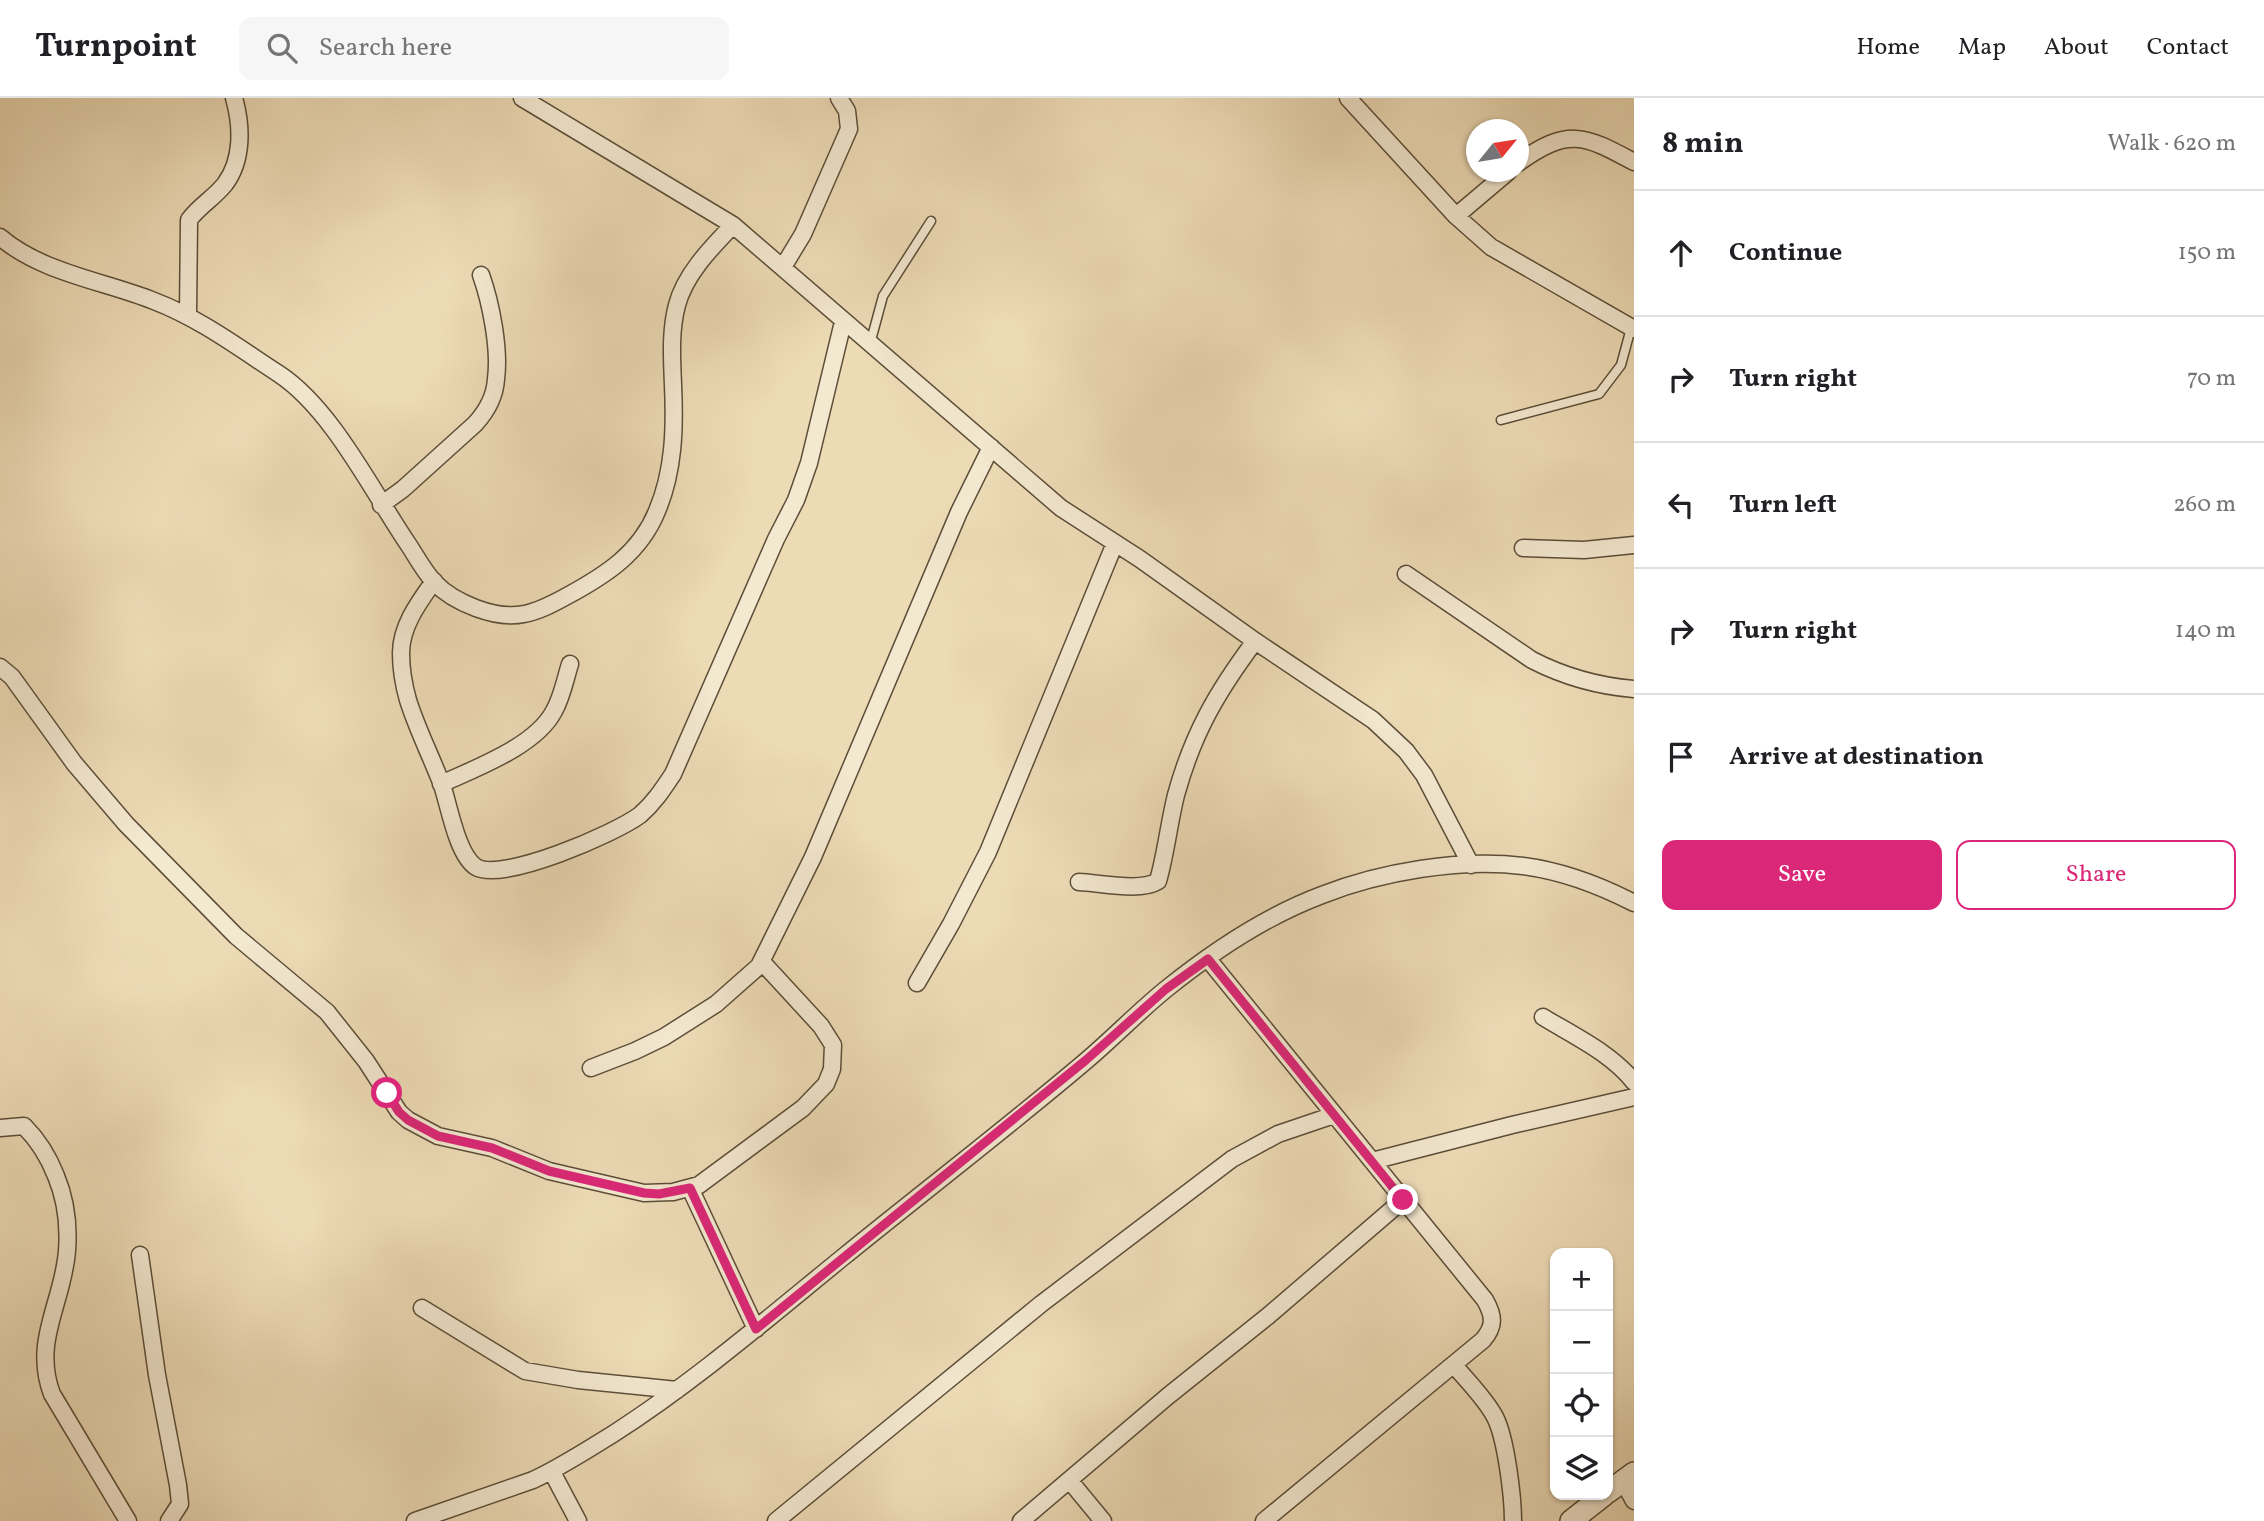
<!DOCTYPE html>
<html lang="en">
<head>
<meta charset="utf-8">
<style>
  :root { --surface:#fff; --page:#f6f6f6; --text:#202124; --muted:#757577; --line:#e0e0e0; --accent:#db2777 }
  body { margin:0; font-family:Vollkorn,serif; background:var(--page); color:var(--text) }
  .controls { position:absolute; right:21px; bottom:21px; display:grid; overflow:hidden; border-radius:14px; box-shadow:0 2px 5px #0004 }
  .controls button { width:63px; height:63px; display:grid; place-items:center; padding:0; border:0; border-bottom:2px solid var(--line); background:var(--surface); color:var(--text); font:35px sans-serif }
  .compass { position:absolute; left:1466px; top:21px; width:63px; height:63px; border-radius:50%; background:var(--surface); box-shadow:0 2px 5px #0004; rotate:60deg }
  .stop { position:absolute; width:21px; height:21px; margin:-16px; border:5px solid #db2777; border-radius:50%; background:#fff }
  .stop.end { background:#db2777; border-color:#fff; box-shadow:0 2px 7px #0008 }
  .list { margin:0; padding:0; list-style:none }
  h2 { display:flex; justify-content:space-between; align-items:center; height:91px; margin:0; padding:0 28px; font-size:30px }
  h2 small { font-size:23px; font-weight:400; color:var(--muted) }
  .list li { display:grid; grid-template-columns:46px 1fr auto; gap:21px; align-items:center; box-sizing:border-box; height:126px; padding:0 28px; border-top:2px solid var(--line) }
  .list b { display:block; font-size:26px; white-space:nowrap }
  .list em { font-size:23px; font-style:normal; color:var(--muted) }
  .actions { display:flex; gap:14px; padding:21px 28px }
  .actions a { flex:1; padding:16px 0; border:2px solid var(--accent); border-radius:14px; text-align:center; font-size:24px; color:var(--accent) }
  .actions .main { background:var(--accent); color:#fff }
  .icon { flex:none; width:38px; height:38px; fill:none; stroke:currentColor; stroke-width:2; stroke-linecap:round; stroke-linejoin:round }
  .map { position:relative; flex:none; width:1634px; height:1423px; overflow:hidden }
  header { display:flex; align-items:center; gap:42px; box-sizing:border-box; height:98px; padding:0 35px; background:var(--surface); border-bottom:2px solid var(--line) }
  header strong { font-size:33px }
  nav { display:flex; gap:38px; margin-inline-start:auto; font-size:24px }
  .search { width:490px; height:63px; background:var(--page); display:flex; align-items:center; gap:18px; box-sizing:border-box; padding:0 24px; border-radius:14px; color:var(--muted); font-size:26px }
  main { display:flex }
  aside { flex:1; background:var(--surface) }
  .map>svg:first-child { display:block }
</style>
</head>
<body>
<header>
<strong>Turnpoint</strong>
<div class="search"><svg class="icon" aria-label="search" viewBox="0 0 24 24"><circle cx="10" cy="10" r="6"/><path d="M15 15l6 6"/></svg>Search here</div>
<nav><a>Home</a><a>Map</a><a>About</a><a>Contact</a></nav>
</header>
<main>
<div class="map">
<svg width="1634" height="1423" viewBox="0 0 1634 1423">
  <rect width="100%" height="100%" fill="#eddbb6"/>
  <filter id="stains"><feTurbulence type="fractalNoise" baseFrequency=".00286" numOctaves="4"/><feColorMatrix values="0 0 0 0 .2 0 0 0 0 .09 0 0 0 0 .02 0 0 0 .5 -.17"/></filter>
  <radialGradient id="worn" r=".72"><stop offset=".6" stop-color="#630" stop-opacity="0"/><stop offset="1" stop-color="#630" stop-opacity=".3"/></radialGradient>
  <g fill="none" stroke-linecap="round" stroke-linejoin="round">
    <g stroke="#5c4e38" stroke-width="11">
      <path id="service" d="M870,246L883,198L931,123
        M1501,322L1599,296L1621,267L1631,230"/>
    </g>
    <g stroke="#5c4e38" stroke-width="19">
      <path id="minor" d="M522,0L733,127L1061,410L1140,461L1255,543L1373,622L1406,653L1424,677L1471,767
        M1348,0L1456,118L1491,149L1634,231
        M1518,65C1568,29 1584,37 1634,64
        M1456,118L1508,74
        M0,139C42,175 104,183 154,203C199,220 239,250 279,276C332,311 372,393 408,446C416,458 424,473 434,484C454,505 496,522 524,516C540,513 554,505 567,498C606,477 640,455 657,413C674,373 675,330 673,287C672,261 670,233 677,207C685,176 712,149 733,127
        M783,169L803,136L849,31L847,13L839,0
        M188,217L189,122C199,108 214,100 225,86C243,62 242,28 234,0
        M381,407L403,391L475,326C487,313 495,298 496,281C500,251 491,205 481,177
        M1523,450L1584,452L1634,447
        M1406,476L1532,562C1565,579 1597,588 1634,591
        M434,483C419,504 401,528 401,555C401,570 404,588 408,602C417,631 431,658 442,687C449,707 457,757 476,769C502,785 616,735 640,717C654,705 663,691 673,676L776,441L796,402L809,365L843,224
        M0,569L12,579L74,665L126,726L236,838L327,914L366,963L399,1014L408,1022L438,1038L492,1050L549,1073L644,1095L673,1094L699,1087L803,1010L826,986L832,971L833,947L821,928L762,864
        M441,686C476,670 536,648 554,613C562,599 565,582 570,566
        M1079,784C1101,785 1141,794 1158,783C1166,755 1169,725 1176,697C1193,635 1217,594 1255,543
        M1208,861L1485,1202C1494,1218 1495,1228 1483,1242L1264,1423
        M917,885L951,826L988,754L1115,445
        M1543,919C1574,938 1611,955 1634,984
        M591,970L635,953L664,939L716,906L759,868L813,759L959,414L991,349
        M0,1030L24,1028C38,1042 49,1060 56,1078C66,1102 69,1127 67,1153C63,1205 32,1243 52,1296L128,1423
        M1372,1063L1512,1027L1634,999
        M690,1090L756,1231
        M140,1157L157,1277L178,1387L180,1406L169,1423
        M422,1210L525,1273L578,1282L677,1292
        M1454,1267C1468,1284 1485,1300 1495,1319C1506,1340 1513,1399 1513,1423
        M552,1374L578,1423
        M1070,1383L1103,1423
        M1623,1383L1634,1403
        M415,1423L533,1382C561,1369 587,1352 613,1336C694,1284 767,1221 842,1160C923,1094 1007,1030 1087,962C1114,939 1138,914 1165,892C1212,854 1266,818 1322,797C1380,774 1461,760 1523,768C1562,773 1599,787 1634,805
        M776,1423L1041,1206L1232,1061L1278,1036L1334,1017
        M1021,1423L1168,1298L1268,1218L1403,1102"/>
    </g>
    <g stroke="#5c4e38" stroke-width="24">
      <path id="tertiary" d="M1608,1394L1634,1375
        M1571,1423L1604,1397"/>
    </g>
    <use href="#service" stroke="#f3e8d0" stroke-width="8"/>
    <use href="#minor" stroke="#f3e8d0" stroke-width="16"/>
    <use href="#tertiary" stroke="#f3e8d0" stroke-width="21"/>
  </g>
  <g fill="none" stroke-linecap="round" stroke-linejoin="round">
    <path stroke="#db2777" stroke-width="9" d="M387,995L399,1014L408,1022L438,1038L492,1050L549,1073L644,1095L659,1096L690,1090L756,1231L1086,962L1166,891L1208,861L1403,1102"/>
  </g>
  <rect width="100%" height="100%" filter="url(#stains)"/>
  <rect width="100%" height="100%" fill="url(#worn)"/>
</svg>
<div class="controls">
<button>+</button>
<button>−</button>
<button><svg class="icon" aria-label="locate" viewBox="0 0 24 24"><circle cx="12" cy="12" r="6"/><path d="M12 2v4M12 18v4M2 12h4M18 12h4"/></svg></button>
<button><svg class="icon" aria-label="layers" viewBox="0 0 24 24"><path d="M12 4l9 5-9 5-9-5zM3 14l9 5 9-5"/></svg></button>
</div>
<svg class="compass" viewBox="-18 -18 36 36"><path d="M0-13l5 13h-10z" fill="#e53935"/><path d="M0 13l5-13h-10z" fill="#757577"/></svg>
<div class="stop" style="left:387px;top:995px"></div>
<div class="stop end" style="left:1403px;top:1102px"></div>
</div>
<aside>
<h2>8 min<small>Walk · 620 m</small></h2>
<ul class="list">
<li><svg class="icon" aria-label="ahead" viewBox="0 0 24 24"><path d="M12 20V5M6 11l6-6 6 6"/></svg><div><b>Continue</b></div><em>150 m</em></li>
<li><svg class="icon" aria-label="right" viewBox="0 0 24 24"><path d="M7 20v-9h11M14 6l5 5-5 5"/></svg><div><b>Turn right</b></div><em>70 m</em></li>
<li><svg class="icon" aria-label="left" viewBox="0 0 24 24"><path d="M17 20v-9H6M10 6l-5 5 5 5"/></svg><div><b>Turn left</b></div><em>260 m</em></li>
<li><svg class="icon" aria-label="right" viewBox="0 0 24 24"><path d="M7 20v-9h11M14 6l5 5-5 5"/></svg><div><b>Turn right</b></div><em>140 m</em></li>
<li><svg class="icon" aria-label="arrive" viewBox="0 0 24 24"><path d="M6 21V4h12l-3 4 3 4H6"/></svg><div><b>Arrive at destination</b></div></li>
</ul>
<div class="actions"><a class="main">Save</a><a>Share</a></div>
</aside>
</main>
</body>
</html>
